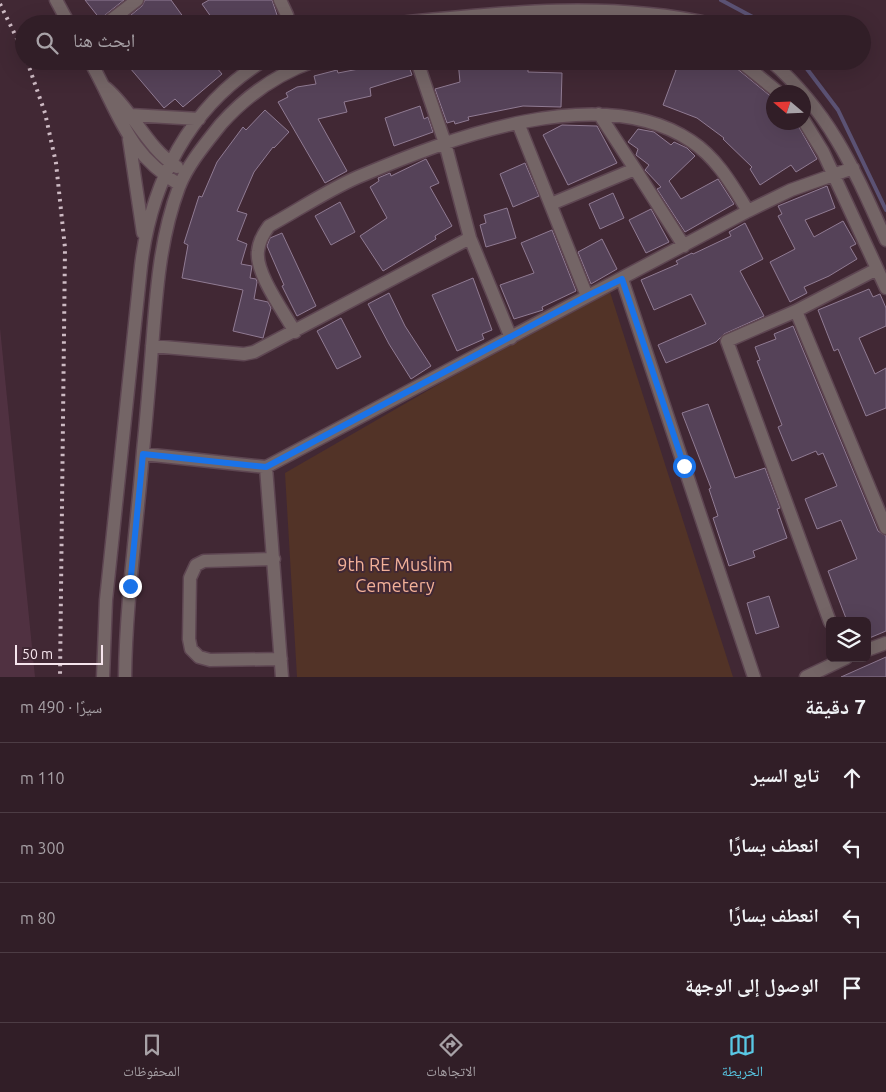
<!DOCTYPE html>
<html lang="ar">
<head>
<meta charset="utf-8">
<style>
  :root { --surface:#311e27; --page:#3d2b33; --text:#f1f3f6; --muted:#a8a2a7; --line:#4c3c44; --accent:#59c8e5 }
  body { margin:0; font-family:Ubuntu,"Noto Naskh Arabic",sans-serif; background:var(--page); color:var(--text); direction:rtl }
  .controls { position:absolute; right:15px; bottom:15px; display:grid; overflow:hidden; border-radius:8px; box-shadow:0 5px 20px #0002 }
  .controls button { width:45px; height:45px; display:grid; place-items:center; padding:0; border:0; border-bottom:1px solid var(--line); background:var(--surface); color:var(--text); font:25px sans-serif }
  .compass { position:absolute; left:766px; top:85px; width:45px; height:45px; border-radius:50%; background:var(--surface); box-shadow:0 5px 20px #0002; rotate:289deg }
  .scale { position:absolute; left:15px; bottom:12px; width:88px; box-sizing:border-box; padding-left:5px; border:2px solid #f6e5ed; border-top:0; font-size:14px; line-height:18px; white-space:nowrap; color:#f6e5ed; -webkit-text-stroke:4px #412834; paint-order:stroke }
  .stop { position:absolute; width:15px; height:15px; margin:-11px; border:4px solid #1a73e8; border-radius:50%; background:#fff }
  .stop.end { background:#1a73e8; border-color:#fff; box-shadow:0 1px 5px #0008 }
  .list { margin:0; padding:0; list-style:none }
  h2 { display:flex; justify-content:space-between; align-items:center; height:65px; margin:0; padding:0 20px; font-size:21px }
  h2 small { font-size:16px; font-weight:400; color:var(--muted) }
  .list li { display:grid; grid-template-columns:32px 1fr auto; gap:15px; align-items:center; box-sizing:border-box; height:70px; padding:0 20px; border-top:1px solid var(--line) }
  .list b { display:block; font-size:19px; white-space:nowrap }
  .list em { font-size:16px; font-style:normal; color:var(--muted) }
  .icon { flex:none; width:28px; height:28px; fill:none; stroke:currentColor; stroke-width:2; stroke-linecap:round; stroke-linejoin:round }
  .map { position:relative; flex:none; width:886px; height:677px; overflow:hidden; direction:ltr }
  .search { position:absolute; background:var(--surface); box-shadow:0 5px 20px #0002; left:15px; right:15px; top:15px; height:55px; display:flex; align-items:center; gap:12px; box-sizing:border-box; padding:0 18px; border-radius:28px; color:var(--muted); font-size:19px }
  .sheet { height:345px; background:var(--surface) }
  nav { display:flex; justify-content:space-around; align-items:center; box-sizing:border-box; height:70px; border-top:1px solid var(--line); background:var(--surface); font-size:14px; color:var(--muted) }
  nav a { display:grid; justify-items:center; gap:2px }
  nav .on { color:var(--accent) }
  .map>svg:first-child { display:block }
</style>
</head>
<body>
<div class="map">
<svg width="886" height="677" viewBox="0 0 886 677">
  <rect width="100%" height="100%" fill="#412834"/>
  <path fill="#503141" d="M0,328L35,677H0Z"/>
  <path fill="#523327" d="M610,292L733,677H297L285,473L446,380Z"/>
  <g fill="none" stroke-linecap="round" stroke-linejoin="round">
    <path stroke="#5b5274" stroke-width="4" d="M721,0L766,24
      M801,61L838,110L886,210"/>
  </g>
  <path fill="#554258" stroke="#907b93" d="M85,0H124L100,19Z
    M145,0H171L184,18L177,24H120L142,6Z
    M209,0H272L280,24H216L202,4Z
    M124,61H163L171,70L181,61H211L222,74L183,107L175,99L164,108Z
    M379,61H407L412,75L370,88L371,96L344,102L347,112L318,119L347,171L325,183L278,102L288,97L286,93L297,87L316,84L314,76L337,70L338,73L374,66L373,63Z
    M458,61H528V72L562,73L561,107L523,106L468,117L469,120L455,124L454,121L447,123L435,89L460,82Z
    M654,61H732L735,67L774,99V122H796L817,159L796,172L791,165L760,185L750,169L752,167L723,139L724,138L697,118L663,105L676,70L654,64Z
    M420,106L424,119L428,117L433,132L394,146L385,118Z
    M265,110L289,132L274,148L273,147L254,172L237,211L247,214L237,240L247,244L241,264L252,266L250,278L256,279L257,282L254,299L268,302L271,308L263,338L233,331L243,290L182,278L188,245L184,243L199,196L202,197L217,162L243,127L246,130Z
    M562,125L597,126L617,163L568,185L543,135Z
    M638,129L654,132L671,145L674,142L687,148L695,156L669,181L681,199L718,179L734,204L685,232L657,189L661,187L645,170L649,165L636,155L638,149L628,142Z
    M426,159L439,183L430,187L452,226L435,236L436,239L383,271L360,236L387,218L370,187L379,181L378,178L390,173L391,176Z
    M525,163L539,196L513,207L500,174Z
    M827,186L835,208L805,220L814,237L843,221L856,244L850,247L857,259L829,276L804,287L807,293L790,302L770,262L795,249L778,216L782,214L778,206Z
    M613,193L624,218L600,229L589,204Z
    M340,202L355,232L331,245L315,216Z
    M507,208L516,238L486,247L480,225L486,223L484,215Z
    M651,209L669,242L646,253L629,220Z
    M745,223L763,259L740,271L764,316L724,334L716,342L666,363L658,345L706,324L691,294L654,310L641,280L678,264L676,261L692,253L693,254L731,236L729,232Z
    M552,230L576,291L542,307L543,310L514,319L500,285L534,273L521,243Z
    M282,233L316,306L297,316L282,286L284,285L267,246L270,238Z
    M602,239L617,269L591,284L578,252Z
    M473,278L492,330L482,334L484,339L457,351L432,295Z
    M869,289L873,297L880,294L886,308V326L859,338L875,374L886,368V408L866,416L838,349L834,351L818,310Z
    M389,293L405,326L431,366L411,379L389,344L368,304Z
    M341,318L361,357L337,369L317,331Z
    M793,326L878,531L886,536V631L867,639V621H847L828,571L857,559L841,520L817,529L805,499L837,486L823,453L818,455L816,451L792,461L778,427L782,425L757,361L760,360L755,347L776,339L774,334Z
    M708,404L735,478L765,468L780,508L777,509L787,538L753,551L755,557L729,566L713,518L718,516L709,489L711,488L682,413Z
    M769,596L779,627L756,634L747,603Z
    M886,657V677H841Z"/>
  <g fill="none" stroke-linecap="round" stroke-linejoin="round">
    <g stroke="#5e4652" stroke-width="15">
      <path id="minor" d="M56,0L69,24
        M280,0L287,15L288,24
        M106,24L137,0
        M389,24C496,13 607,0 711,24
        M563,24H627
        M90,61C119,112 126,153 180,185
        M417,61L445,143L470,238L511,338
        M740,61L778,92
        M771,61C831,114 854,169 886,240
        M106,88C134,112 146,147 177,167
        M131,115L199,119
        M804,121L823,152L886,288
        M518,123L587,296
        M129,139L143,233
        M635,169L684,246
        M551,204L635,169L599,114
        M622,279L754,677
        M796,311L886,528
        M295,332C284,312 255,273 258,251C259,241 263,234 269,226C298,210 328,190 358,177C450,138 600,80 691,141C717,158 732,185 748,211
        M152,346L244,354L254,352L470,238
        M143,454L266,467L748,211L791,190L853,168
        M266,467L282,677
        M274,559L204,561L196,565L190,578L189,639L191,649L199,657L210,660L281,659
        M830,622L727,341L796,311L877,269
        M867,650L886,643
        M103,677L106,600L141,266C151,182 189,107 263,61
        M125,677C126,601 137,527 143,451C147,412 150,374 153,335C157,284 161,235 179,187C188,164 206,143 221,124C247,95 277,74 314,61
        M806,677L846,658"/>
    </g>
    <use href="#minor" stroke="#746566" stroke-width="12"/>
    <path stroke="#cdbac3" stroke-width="4" stroke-dasharray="2.5 5" stroke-linecap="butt" d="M0,4L24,53
      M27,61L45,113L56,163L65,248L60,677"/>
  </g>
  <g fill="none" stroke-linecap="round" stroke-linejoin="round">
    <path stroke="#1a73e8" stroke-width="6" d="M130,586L143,454L266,467L587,296L622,279L684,466"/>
  </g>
  <g text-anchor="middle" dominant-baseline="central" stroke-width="4" stroke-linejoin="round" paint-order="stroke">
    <g font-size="18" fill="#f2b098" stroke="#412834">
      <text x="395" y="564">9th RE Muslim<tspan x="395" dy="21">Cemetery</tspan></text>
    </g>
  </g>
</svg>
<div class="controls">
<button><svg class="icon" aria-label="layers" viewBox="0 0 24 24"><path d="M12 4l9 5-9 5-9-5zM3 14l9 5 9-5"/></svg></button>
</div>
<svg class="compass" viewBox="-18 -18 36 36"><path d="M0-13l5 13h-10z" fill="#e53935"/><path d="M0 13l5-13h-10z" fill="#a8a2a7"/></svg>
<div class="scale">50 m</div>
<div class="stop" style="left:684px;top:466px"></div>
<div class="stop end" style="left:130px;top:586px"></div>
<div class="search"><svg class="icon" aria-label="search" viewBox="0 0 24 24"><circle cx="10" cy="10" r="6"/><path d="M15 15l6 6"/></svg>ابحث هنا</div>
</div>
<section class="sheet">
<h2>7 دقيقة<small>سيرًا · 490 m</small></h2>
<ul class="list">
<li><svg class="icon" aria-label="ahead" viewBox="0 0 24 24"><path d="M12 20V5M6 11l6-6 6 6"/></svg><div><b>تابع السير</b></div><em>110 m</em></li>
<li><svg class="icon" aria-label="left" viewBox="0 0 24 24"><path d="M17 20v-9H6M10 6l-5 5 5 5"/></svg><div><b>انعطف يسارًا</b></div><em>300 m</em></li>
<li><svg class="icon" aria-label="left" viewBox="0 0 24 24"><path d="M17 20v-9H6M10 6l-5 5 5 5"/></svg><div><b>انعطف يسارًا</b></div><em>80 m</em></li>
<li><svg class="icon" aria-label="arrive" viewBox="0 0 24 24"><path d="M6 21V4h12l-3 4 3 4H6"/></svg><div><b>الوصول إلى الوجهة</b></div></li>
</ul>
</section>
<nav>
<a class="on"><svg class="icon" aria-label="map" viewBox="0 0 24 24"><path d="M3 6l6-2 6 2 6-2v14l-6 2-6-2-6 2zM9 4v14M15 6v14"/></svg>الخريطة</a>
<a><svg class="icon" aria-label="directions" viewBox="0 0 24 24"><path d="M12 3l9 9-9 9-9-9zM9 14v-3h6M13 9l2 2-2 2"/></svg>الاتجاهات</a>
<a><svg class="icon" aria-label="saved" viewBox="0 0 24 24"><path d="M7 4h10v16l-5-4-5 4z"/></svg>المحفوظات</a>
</nav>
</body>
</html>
